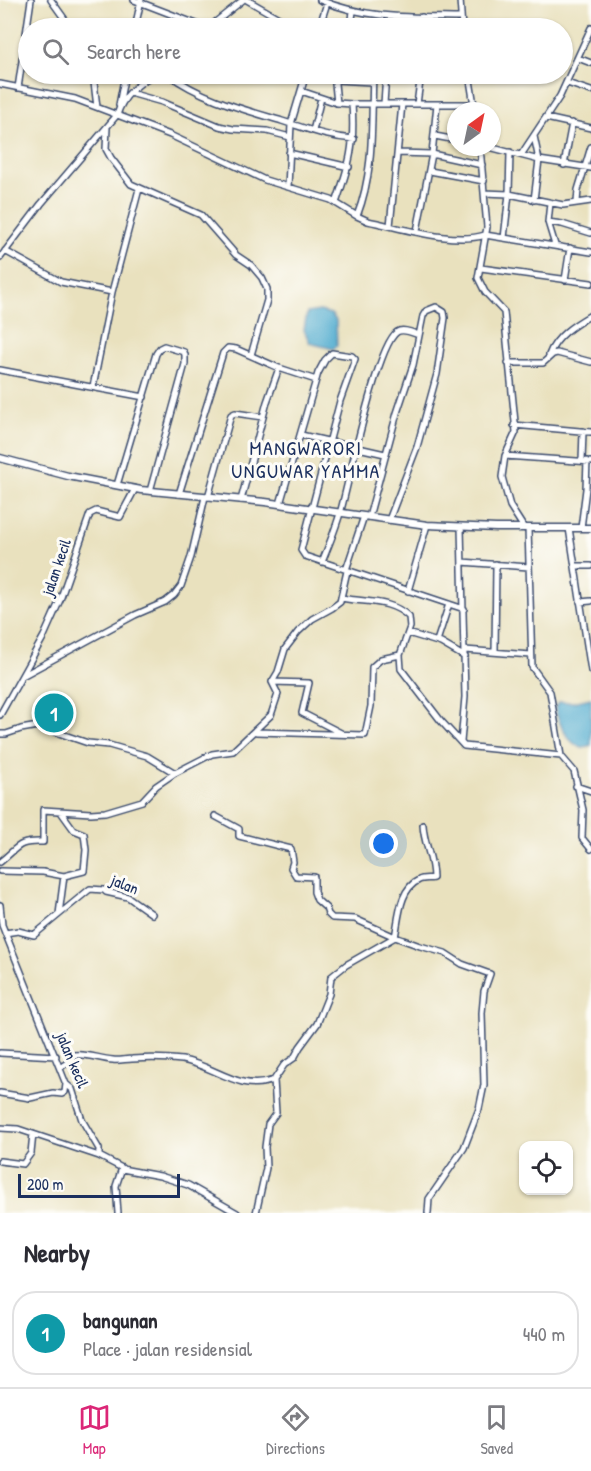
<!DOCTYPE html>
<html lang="en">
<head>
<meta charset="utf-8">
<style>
  :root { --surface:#fff; --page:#f2f2f3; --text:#2b2b33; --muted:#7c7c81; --line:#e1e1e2; --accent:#db2777 }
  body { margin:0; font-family:"Patrick Hand",sans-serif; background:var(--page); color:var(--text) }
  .controls { position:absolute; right:18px; bottom:18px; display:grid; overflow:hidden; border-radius:12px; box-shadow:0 2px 4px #0004 }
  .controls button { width:54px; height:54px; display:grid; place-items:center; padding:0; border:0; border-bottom:2px solid var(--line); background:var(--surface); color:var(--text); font:30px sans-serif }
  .compass { position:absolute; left:447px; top:102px; width:54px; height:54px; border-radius:50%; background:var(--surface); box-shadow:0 2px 4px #0004; rotate:33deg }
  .scale { position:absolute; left:18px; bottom:15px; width:162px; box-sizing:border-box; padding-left:6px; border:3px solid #1b2f5e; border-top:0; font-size:16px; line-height:21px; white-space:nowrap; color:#1b2f5e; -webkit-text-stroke:4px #fdfcf7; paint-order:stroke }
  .you { position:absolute; left:384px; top:844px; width:21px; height:21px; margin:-15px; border:4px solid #fff; border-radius:50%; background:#1a73e8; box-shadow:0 0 0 9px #1a73e833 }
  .badge { display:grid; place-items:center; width:39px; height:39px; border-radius:50%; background:var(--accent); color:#fff; font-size:20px; font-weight:700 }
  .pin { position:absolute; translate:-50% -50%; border:3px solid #fff; box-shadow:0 2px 6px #0006 }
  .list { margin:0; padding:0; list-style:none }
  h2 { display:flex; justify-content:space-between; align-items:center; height:78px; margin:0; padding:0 24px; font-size:26px }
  h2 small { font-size:20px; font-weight:400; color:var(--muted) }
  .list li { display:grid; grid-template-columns:39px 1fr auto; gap:18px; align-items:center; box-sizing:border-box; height:84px; margin:0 12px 12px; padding:0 12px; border:2px solid var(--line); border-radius:24px }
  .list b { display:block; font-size:22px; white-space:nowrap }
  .list p { margin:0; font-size:20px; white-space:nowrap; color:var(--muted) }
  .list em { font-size:20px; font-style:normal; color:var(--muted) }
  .icon { flex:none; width:33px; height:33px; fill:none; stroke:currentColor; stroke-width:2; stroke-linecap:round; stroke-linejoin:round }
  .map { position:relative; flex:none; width:591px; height:1213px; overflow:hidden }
  .search { position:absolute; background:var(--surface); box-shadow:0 2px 4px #0004; left:18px; right:18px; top:18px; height:66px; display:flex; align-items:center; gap:15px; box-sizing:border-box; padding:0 21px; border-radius:33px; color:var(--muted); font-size:22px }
  .sheet { height:174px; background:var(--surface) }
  nav { display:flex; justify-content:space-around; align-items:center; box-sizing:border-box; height:84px; border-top:2px solid var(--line); background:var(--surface); font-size:16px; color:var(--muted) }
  nav a { display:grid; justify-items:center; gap:3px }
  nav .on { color:var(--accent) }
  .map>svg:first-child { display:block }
</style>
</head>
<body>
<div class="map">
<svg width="591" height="1213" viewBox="0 0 591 1213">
  <rect width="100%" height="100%" fill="#fdfcf7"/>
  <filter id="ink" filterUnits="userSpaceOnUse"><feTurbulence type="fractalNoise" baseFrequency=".0167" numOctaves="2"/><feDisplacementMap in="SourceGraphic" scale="12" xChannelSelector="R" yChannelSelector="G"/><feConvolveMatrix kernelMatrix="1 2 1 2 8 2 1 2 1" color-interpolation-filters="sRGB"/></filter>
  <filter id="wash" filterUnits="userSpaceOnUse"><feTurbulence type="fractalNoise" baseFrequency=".008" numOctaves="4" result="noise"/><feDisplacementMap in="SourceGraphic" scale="24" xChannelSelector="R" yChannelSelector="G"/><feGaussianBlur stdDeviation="1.35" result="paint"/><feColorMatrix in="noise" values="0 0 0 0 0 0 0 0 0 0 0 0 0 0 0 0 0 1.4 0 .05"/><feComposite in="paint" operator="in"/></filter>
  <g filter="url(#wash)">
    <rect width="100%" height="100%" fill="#e9e1be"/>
    <path fill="#51accf" stroke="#366e96" stroke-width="1.5" d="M320,311L331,314L336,320L337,346L333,349L310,343L304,330L307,313Z
      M591,698V745C572,756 557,721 555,707L559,702H573Z"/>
  </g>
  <g filter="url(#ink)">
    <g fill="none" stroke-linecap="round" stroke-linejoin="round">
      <g stroke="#3a4a6c" stroke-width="8">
        <path id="minor" d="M51,0L71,28
          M134,0L207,28
          M247,0L296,28
          M320,0C365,19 413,17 461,18
          M460,0L462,28
          M135,28L141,0
          M208,28L243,0
          M272,28L278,19
          M319,28L327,3
          M351,28L353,11
          M394,28L396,17
          M422,28V17
          M578,58L591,63
          M93,74L97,107
          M168,74C202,99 242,109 282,121C308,129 326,137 354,139
          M334,74L337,103
          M452,74L470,75
          M469,74L475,111
          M335,80L372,82
          M567,83L591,91
          M0,84L75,99L170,135L265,180L331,200L357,216L368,221C402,228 453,245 485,235L591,252
          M18,88L31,0
          M301,91L337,103L352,104H474
          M130,93L162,102L219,126L233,129L267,131L290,137
          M384,104L386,74
          M417,104L421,74
          M119,105L125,74
          M546,118L591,128
          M107,128L106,149L111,158L131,184L201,215L236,255L251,265L262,278L267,289V300L251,355
          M313,131L321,98
          M435,136L456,140
          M480,147L487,227L478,278L485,292L504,312L516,432L505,456L502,477L510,506L524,528
          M489,147L539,160L591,168
          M289,153L349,167
          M398,153L432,154L482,165
          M521,155L560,96L591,28
          M564,165L572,123
          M430,171L484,181
          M288,187L291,124L306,74
          M484,193L509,194L563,205L591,201
          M534,200L539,160L534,136
          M577,202L578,190L591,147
          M336,203C350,163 355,146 352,104
          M550,203L548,222L555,245
          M357,216C375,170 371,122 373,74
          M548,222L562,224L591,233
          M390,226L402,104
          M417,231L432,154L437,104
          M504,238L509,194L510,152
          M5,251L61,282L112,292
          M0,258L41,204L117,115C123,95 137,85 154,74
          M481,268L591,283
          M565,280L570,248
          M549,355C556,336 574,325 591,315
          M508,363H543L553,354L557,353L591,362
          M0,370L144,397
          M93,387L112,292L139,189
          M514,425L591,432
          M301,435L385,454
          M505,456L591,462
          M582,461L583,431
          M117,485L156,354L160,348L164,346L184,352L185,355V364L150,491
          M179,494L223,353L228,348L236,349L279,368L316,380
          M208,497L231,415L235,413L263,417
          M241,500L267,402L279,368
          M280,504L318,373L325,360L332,353L352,356L355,359L340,401L301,550L305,556L464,609
          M369,517L397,413L413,365L423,316L426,311L436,307L444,312L445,318L437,374L417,447L389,520
          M461,527L465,697L461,742
          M528,528L532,667L550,692L561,756L574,771L583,810L582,838L591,849
          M569,528L591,671
          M581,528L586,489L587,461
          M322,562C329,545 336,528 341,510C349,481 377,345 397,332C403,328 413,333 419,335
          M462,562L529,567
          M575,566H591
          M346,570L364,516
          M408,591L427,525
          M342,598C366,603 391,599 409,617L410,627L400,655L401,669L441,721L464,746L561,756
          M580,602L591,601
          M408,633L441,643L465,657
          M437,641L449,604
          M465,650L531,655
          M495,652L496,564
          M24,675L135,615L165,602L174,595L181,586L191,557L205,497
          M272,682L309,683L302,713L341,733
          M0,715L44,636L60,600L90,514L96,511L120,517L135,489
          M256,732L365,735L371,706L372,667L381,659L400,655
          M0,734H6L21,729L38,726L88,743L109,745L147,756L175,773
          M576,786L591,791
          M61,812L74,830L84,834L86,850L84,871L64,876
          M215,816L239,829V836L291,849L293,862L291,868L296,876L314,877V892L317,900L326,908L328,914L332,918L355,919L395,937
          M423,825C424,845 433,857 433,878C429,879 423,878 419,880C399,889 399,919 395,937L420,946L445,953L462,964L490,974L484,991L482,1013L484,1085L479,1109L464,1148L429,1199L428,1213
          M0,862C19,847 17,841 43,842V810L91,813L105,812L142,801L156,786L175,773L212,754L233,751L271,715L278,694L272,682L278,672L285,649L298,632L312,619L332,608L340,602L347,571
          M0,871L43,872L64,876L59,914
          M0,905L2,925L66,1084L72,1089L82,1120L99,1149V1156L122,1168L116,1186L118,1213
          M5,933L18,931L34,935L90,889L104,890L106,892L128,897L152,914
          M0,1053L56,1056
          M61,1067L70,1061L73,1055C87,1053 99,1059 113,1060C119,1061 126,1059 132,1059C148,1058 166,1058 182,1060C216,1066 239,1093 274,1080
          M0,1093L30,1098L53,1093L62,1094L65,1092L66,1084
          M0,1128L18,1129L99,1156
          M0,1161L23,1164L31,1153L33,1134
          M122,1169L160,1176L188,1185L237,1213
          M256,1213L266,1168L265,1147L268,1124L276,1113L274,1080L284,1065L294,1058L300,1047L317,1024L329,994L331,977L346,965L395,937"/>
      </g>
      <g stroke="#3a4a6c" stroke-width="9">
        <path id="tertiary" d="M0,458L68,476L141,490L265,502L427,525L496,528H591"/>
      </g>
      <use href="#minor" stroke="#fff" stroke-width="5"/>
      <use href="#tertiary" stroke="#fff" stroke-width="6"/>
    </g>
  </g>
  <g text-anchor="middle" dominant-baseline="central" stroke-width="6" stroke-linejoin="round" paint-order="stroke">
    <g font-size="16" fill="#1b2f5e" stroke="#fdfcf7">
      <text transform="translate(56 567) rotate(-71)">jalan kecil</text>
      <text transform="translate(125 884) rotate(22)">jalan</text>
      <text transform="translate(73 1060) rotate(67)">jalan kecil</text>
    </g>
    <g font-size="20" letter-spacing="1.5" fill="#1b2f5e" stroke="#fdfcf7">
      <text x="306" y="447">MANGWARORI<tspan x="306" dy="23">UNGUWAR YAMMA</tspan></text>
    </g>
  </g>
</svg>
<div class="controls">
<button><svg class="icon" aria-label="locate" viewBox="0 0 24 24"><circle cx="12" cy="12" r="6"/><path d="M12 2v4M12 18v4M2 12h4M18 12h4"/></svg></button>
</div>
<svg class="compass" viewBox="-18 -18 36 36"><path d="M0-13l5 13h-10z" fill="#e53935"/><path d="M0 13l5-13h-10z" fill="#7c7c81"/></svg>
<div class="scale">200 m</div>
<div class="you"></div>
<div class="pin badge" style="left:54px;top:713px;background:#0f9aa8">1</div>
<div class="search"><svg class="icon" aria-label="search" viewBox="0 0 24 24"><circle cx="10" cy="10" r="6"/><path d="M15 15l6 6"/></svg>Search here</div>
</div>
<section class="sheet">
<h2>Nearby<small></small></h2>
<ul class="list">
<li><span class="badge" style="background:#0f9aa8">1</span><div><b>bangunan</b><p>Place · jalan residensial</p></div><em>440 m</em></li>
</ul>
</section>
<nav>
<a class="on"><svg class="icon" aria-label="map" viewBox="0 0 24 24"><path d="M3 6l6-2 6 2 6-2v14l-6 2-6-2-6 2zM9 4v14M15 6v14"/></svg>Map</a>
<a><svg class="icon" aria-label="directions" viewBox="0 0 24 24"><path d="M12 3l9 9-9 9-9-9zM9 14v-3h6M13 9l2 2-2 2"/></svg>Directions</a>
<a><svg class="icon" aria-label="saved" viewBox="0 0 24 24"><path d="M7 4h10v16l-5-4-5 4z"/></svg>Saved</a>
</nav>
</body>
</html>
